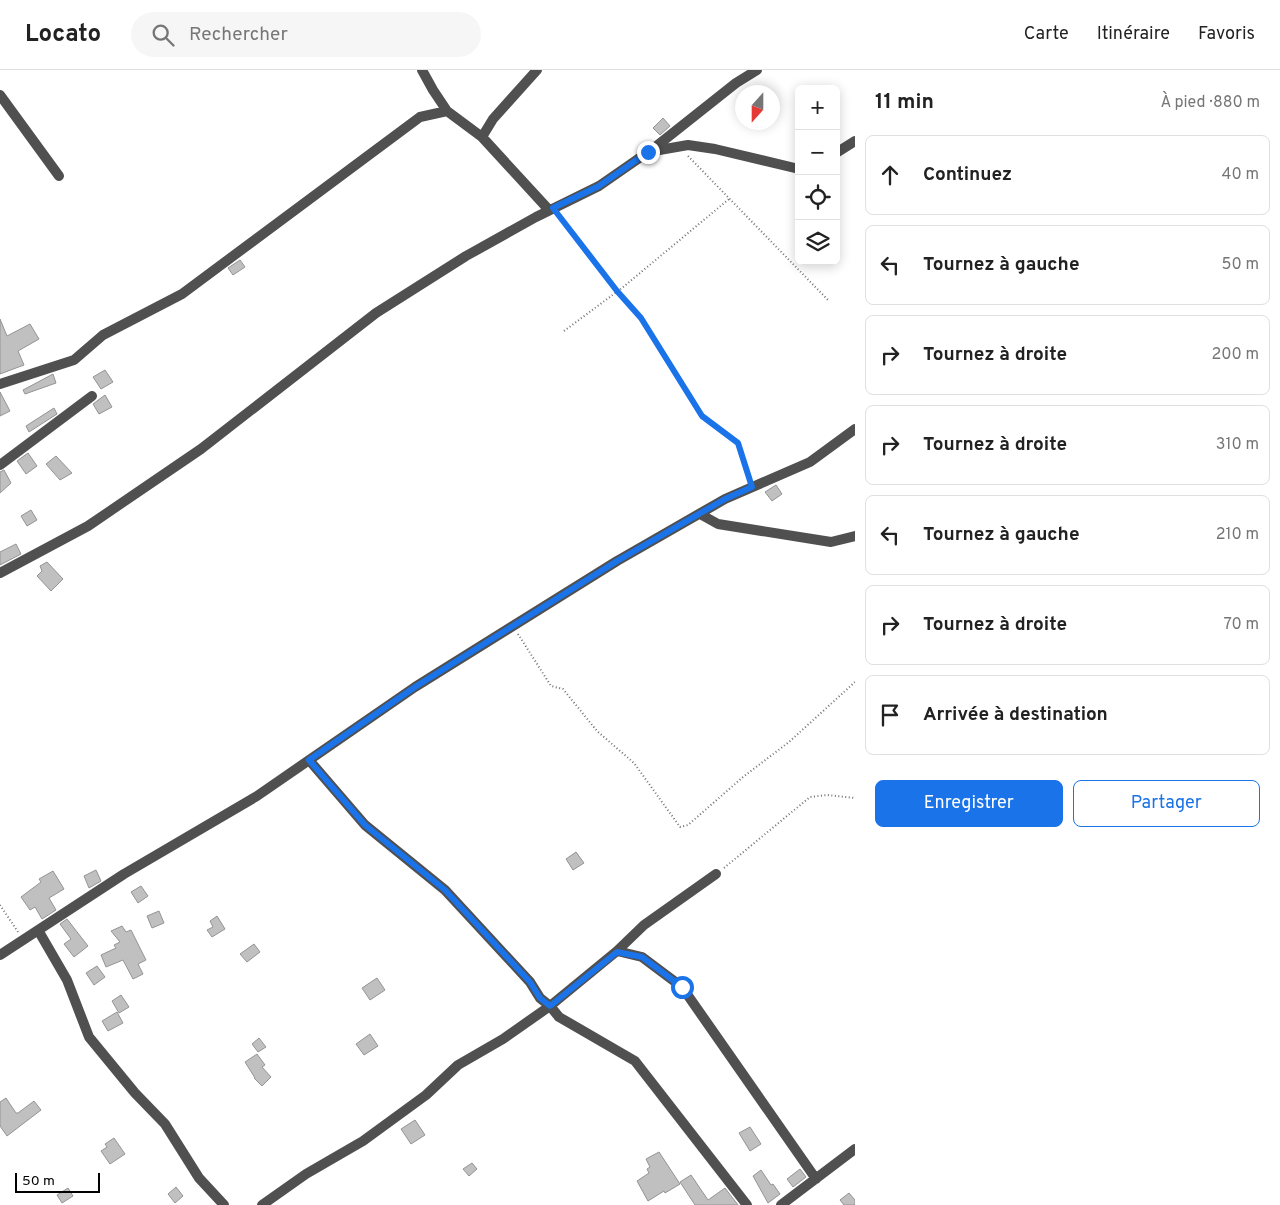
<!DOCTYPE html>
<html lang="fr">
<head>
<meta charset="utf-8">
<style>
  :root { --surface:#fff; --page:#f6f6f6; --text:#222; --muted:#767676; --line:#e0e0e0; --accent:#1a73e8 }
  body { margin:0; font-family:Overpass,sans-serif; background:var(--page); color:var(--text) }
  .controls { position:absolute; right:15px; top:15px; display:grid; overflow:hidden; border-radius:8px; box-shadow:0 2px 12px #0003 }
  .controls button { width:45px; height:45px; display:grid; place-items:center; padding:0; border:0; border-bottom:1px solid var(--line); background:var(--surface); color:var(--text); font:25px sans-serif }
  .compass { position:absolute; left:735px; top:15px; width:45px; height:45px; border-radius:50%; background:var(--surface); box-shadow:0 2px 12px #0003; rotate:201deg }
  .scale { position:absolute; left:15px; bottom:12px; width:85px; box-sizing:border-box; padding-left:5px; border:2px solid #000; border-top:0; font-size:14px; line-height:18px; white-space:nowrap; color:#000; -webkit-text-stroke:4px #fff; paint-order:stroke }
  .stop { position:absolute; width:15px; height:15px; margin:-11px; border:4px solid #1a73e8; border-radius:50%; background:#fff }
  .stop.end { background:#1a73e8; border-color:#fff; box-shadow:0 1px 5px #0008 }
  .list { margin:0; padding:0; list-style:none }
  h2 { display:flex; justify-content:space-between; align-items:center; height:65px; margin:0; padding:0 20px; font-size:21px }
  h2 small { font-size:16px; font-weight:400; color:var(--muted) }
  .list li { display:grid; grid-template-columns:32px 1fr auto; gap:15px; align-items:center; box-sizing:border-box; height:80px; margin:0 10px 10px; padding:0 10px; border:1px solid var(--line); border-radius:8px }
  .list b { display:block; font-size:19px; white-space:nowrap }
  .list em { font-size:16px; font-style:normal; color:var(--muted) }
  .actions { display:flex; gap:10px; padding:15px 20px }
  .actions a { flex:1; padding:11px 0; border:1px solid var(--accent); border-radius:8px; text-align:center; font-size:18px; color:var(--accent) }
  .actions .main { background:var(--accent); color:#fff }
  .icon { flex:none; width:28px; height:28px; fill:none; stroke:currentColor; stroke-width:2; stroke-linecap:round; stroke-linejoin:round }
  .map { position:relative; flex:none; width:855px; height:1135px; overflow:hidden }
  header { display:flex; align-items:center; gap:30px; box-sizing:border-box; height:70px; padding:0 25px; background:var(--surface); border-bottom:1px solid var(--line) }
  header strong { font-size:24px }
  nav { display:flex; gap:28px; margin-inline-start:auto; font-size:18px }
  .search { width:350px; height:45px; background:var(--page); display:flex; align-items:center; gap:12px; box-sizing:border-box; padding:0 18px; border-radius:28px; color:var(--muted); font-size:19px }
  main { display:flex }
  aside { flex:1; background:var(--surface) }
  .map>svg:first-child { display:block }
</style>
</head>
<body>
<header>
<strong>Locato</strong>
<div class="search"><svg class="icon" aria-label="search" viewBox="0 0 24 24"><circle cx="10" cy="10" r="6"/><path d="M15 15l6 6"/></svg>Rechercher</div>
<nav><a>Carte</a><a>Itinéraire</a><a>Favoris</a></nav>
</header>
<main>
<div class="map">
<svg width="855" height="1135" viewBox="0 0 855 1135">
  <rect width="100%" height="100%" fill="#fff"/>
  <path fill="#c0c0c0" stroke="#949494" d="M663,48L670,56L660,65L653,58Z
    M240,190L245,197L233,205L228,198Z
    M0,249L7,266L30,254L39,269L18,281L24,295L0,304Z
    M105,300L113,312L101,319L93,307Z
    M53,304L56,313L25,324L23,320Z
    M0,322L10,341L0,346Z
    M105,325L112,337L99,344L93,334Z
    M54,338L57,344L29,362L26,356Z
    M28,383L37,396L26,404L17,391Z
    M56,386L72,403L60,410L46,394Z
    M4,400L11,413L0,423V402Z
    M776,415L782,424L772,431L765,422Z
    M31,440L37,450L27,456L21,446Z
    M16,474L21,484L0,495V482Z
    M47,492L63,509L51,521L37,506L42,501L40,496Z
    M576,782L584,793L573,800L566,789Z
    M96,800L101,811L89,818L84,806Z
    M53,801L64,819L49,828L56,840L42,849L35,837L30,840L21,827L41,812L39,809Z
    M141,816L148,826L138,833L131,822Z
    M159,841L164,853L152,858L147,846Z
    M217,846L225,859L212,867L207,860L213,857L210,851Z
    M67,849L88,876L74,887L64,874L71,869L60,854Z
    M122,856L126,862L131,860L146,890L138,894L143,904L133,909L123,890L106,897L101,885L116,878L114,875L120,872L111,861Z
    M254,874L260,882L247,892L240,884Z
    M97,896L105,907L94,915L86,903Z
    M377,908L385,920L370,930L362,918Z
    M121,925L129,937L119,943L112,931Z
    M117,942L123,953L108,961L102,951Z
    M370,964L378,976L364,985L356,974Z
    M259,968L266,977L258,982L252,974Z
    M257,984L265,995L262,997L271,1007L262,1016L254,1008H255L245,992Z
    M6,1028L16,1043H18L34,1031L41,1040L7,1066L0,1056V1032Z
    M415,1050L425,1065L411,1074L401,1059Z
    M750,1057L761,1074L750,1081L739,1063Z
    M114,1068L125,1084L110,1094L101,1081L107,1077L105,1074Z
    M659,1082L680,1114L665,1123L664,1121L648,1131L637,1111L649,1103L647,1099L650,1097L646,1089Z
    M472,1093L477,1099L469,1106L463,1099Z
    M800,1099L806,1107L793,1117L787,1109Z
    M761,1100L771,1115L773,1114L780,1124L768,1133L753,1106Z
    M691,1105L708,1130L725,1118L738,1135H695L680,1112Z
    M176,1117L183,1126L175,1133L168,1124Z
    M68,1118L73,1126L62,1133L57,1125Z
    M849,1123L855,1130V1135H844L840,1130Z"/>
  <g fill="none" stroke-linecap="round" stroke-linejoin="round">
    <path stroke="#727272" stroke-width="2" stroke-dasharray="1 2.5" stroke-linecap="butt" d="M688,86L828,230
      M560,146L617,221L641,248L702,346L738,373L749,408
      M564,261L622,218L729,129
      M518,564L551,616L563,619L597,661L634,693L680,757L688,755L743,707L789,672L855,612
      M724,798L810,727L827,725L855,728
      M0,835L18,862"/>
    <path stroke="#505050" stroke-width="10" d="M422,0L433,20L447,41L482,67
      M537,0L493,49L482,67L549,140
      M0,25L59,106
      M649,82L736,13L757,0
      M836,83L855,71
      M0,314L74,290L103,265L182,224L420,47L447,41
      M0,395L92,326
      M700,444L718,454L831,472L855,466
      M0,503L88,456L201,379L376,243L466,186L536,147L599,116L648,82L688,75L715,79L799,99
      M309,690L365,755L445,820L530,912L540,928L550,936L617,881L642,887L682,917L816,1109
      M38,860L67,910L89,967L135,1023L165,1054L199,1108L224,1135
      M617,881L644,855L716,804
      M0,885L124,804L257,726L415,617L617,491L725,429L810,392L855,359
      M262,1135L306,1104L363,1071L426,1025L458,995L503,969L550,936L559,947L635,991L747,1135
      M781,1135L855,1079"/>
  </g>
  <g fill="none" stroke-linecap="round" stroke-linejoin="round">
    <path stroke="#1a73e8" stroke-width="6" d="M648,82L599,116L553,138L617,221L641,248L702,346L738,373L752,417L725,429L617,491L415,617L309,690L365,755L445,820L530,912L540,928L550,936L617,882L642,887L682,917"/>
  </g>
</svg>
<div class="controls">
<button>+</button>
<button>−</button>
<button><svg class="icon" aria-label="locate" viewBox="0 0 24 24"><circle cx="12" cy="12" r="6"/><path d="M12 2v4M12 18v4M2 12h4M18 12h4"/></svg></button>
<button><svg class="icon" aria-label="layers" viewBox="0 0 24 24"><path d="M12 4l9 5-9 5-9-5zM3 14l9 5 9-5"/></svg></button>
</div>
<svg class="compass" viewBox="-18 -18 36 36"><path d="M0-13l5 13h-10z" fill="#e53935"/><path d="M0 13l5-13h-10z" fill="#767676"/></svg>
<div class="scale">50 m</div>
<div class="stop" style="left:682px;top:917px"></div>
<div class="stop end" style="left:648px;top:82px"></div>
</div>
<aside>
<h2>11 min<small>À pied · 880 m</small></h2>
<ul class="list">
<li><svg class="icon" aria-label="ahead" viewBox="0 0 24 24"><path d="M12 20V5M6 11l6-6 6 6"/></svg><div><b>Continuez</b></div><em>40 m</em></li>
<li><svg class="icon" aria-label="left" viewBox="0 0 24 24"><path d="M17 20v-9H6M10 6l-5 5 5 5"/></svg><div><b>Tournez à gauche</b></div><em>50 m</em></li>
<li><svg class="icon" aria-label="right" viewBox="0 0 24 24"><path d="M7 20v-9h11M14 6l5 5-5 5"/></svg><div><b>Tournez à droite</b></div><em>200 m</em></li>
<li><svg class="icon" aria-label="right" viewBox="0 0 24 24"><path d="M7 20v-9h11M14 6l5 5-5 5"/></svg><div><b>Tournez à droite</b></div><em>310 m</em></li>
<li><svg class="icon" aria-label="left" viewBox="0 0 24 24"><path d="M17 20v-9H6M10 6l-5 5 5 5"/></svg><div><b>Tournez à gauche</b></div><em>210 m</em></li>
<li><svg class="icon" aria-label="right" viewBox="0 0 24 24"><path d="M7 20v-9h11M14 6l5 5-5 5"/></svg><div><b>Tournez à droite</b></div><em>70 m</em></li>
<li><svg class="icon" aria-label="arrive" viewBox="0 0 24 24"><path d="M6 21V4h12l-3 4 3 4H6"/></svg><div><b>Arrivée à destination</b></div></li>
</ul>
<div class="actions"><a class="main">Enregistrer</a><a>Partager</a></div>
</aside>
</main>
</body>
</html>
